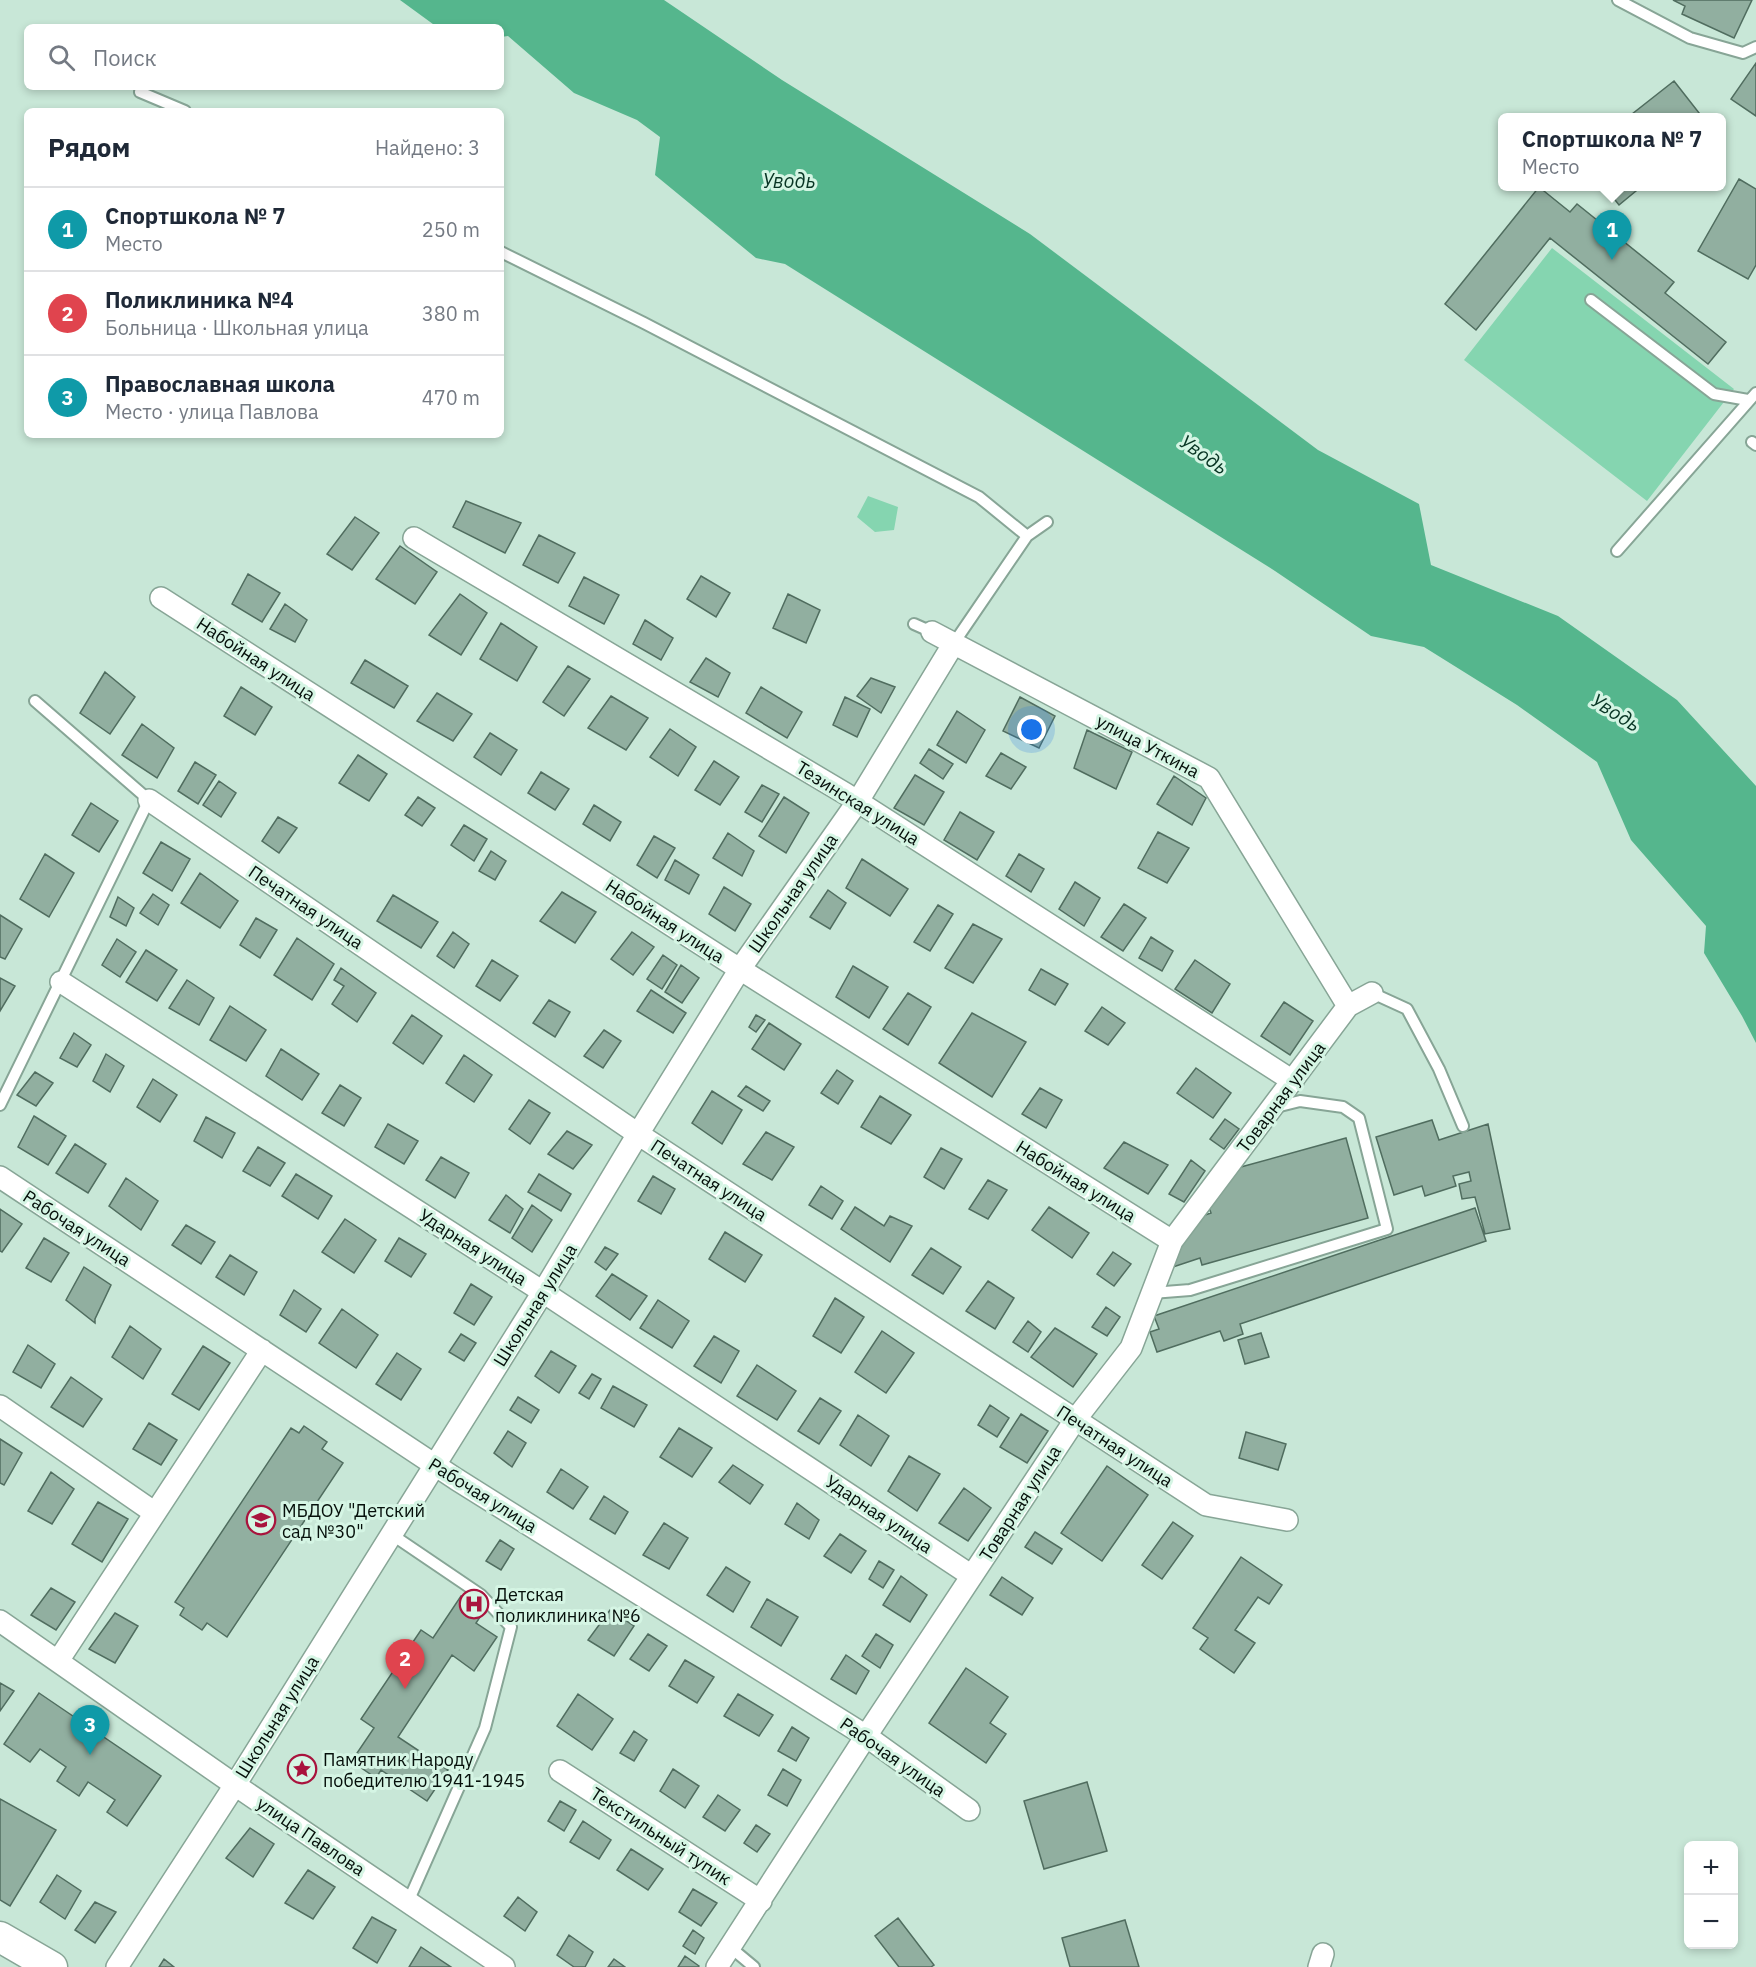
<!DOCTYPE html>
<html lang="ru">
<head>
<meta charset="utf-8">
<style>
  :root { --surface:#fff; --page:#f2f2f3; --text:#1f2937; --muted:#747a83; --line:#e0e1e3; --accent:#0b8043 }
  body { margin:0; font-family:"IBM Plex Sans",sans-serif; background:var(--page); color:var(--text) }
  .controls { position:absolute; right:18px; bottom:18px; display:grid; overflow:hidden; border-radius:9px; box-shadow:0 3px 9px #0003 }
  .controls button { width:54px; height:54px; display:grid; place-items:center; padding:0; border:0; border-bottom:2px solid var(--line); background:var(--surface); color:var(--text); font:30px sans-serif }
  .you { position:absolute; left:1032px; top:730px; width:21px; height:21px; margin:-15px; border:4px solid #fff; border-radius:50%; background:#1a73e8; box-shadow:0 0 0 9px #1a73e833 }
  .badge { display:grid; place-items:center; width:39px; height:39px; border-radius:50%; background:var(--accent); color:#fff; font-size:20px; font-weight:700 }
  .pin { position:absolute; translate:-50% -50px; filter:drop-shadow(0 2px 3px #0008) }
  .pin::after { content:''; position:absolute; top:32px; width:21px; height:18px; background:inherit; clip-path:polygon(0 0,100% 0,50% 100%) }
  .popup { position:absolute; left:1498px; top:113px; width:228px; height:78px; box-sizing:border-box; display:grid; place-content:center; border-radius:9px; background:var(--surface); filter:drop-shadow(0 2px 4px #0005); font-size:20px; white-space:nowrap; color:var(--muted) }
  .popup b { font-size:22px; color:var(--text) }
  .popup::after { content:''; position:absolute; left:50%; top:100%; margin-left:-12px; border:12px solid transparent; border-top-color:var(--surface) }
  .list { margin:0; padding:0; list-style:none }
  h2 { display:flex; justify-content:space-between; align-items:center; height:78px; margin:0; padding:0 24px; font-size:26px }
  h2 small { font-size:20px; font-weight:400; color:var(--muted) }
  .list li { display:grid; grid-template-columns:39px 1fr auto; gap:18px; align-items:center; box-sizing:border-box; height:84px; padding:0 24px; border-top:2px solid var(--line) }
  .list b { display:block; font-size:22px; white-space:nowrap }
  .list p { margin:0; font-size:20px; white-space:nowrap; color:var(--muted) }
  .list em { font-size:20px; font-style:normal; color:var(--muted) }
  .icon { flex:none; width:33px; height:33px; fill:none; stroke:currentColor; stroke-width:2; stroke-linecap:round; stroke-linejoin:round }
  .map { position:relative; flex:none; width:1756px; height:1967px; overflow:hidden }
  .search { position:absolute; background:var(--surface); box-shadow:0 3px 9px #0003; left:24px; top:24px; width:480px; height:66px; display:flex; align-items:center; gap:15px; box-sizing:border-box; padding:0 21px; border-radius:9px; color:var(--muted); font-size:22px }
  .panel { position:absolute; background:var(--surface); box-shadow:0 3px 9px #0003; left:24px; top:108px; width:480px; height:330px; border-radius:9px }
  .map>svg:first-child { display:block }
</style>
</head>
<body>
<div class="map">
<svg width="1756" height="1967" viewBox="0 0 1756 1967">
  <rect width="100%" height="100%" fill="#c8e7d7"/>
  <path fill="#85d5b0" d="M1552,248L1734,389L1647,501L1464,360Z
    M868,496L898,507L894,530L875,532L857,517Z"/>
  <path fill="#55b68d" d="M400,0H664L782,80L1030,234L1318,450L1419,504L1431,565L1558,616L1677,700L1756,786V1043L1742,1016L1704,953L1706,926L1631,840L1597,762L1517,705L1424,647L1371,636L1275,571L785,264L756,258L655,175L660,137L637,120L574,93L508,36L501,37V27H437Z"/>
  <path fill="#91afa0" stroke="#506d5f" stroke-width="1.5" d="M1673,0H1752L1734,38L1682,14L1685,6Z
    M1756,63V116L1731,99Z
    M1674,81L1703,118H1627Z
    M1739,179L1756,189V265L1748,279L1698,251Z
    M1604,186H1642L1619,205Z
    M1539,187L1570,212L1577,204L1674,282L1665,293L1726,342L1708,364L1550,238L1476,330L1445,304Z
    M466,501L521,523L505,553L453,527Z
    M355,517L379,533L352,570L327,554Z
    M539,535L575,553L558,583L523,565Z
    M400,546L437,572L415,604L376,579Z
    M248,574L280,593L262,622L232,604Z
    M701,576L730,593L716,617L687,599Z
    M584,577L619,595L604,624L569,606Z
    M460,594L487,613L461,655L429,635Z
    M788,594L820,610L806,643L773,628Z
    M285,604L307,620L295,642L270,629Z
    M645,620L673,638L661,660L633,644Z
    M501,623L537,647L517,681L480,659Z
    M706,658L730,673L718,697L690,682Z
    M365,660L408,686L394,708L351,683Z
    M568,666L590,679L564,716L543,702Z
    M105,672L135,697L110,734L80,713Z
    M871,678L895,687L881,713L857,696Z
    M241,687L272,707L255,735L224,716Z
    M761,687L802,712L787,738L746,713Z
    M437,693L472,714L453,741L417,721Z
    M611,696L648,718L626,750L588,728Z
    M845,697L870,709L857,737L833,725Z
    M1020,697L1055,716L1039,748L1003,731Z
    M957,711L985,730L966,763L937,745Z
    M142,724L174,748L157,778L122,755Z
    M670,729L696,747L678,776L650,757Z
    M1087,730L1132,752L1116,789L1074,768Z
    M490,733L517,750L501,775L474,757Z
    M929,749L953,764L943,779L920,763Z
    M1001,753L1026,767L1011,789L986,776Z
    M358,755L387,774L369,801L339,783Z
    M714,761L739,777L720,805L695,790Z
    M195,762L216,775L198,804L178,791Z
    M541,772L569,789L555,810L528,793Z
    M915,775L944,792L924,825L894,808Z
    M1174,776L1206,798L1192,825L1157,804Z
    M219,781L236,793L221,817L203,805Z
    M762,785L779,794L762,822L745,812Z
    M418,797L435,808L422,826L405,815Z
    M784,797L809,813L786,853L759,836Z
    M91,803L118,821L99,852L72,835Z
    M594,805L621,822L610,841L583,824Z
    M960,812L994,832L977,860L944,840Z
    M278,817L297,828L279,853L262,841Z
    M464,825L487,839L474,861L451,845Z
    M1158,832L1189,848L1167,883L1138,868Z
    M728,833L754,851L742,876L713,858Z
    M654,836L675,848L657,878L637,865Z
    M161,842L190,859L172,891L143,873Z
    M491,851L506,861L495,880L479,871Z
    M45,854L74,873L49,917L20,899Z
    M1019,854L1044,869L1031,892L1006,876Z
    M862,859L908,889L890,916L846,888Z
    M675,860L699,875L689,894L665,880Z
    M200,873L238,901L220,928L181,903Z
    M1075,882L1100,898L1084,926L1059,909Z
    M724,887L751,904L735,931L709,914Z
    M828,890L846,903L830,929L810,917Z
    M562,892L596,912L575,943L540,921Z
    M153,894L169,905L158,925L140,913Z
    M393,895L438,922L421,948L377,921Z
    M118,897L134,908L126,926L110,917Z
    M1124,904L1146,918L1123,951L1101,937Z
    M938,905L953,914L930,951L914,942Z
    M0,915L22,929L5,959L0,957Z
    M256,918L277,930L260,958L240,945Z
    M973,924L1002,939L973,983L945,968Z
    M453,932L469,944L454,968L437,956Z
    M632,932L654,947L633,975L611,959Z
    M1151,937L1173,951L1162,971L1139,958Z
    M297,938L334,964L312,1000L274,975Z
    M117,939L136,952L120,977L102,965Z
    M146,950L177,970L157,1001L126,982Z
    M663,955L677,965L662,989L647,979Z
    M492,960L518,976L500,1001L476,986Z
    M1195,960L1230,984L1212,1013L1175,989Z
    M681,965L699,978L682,1003L665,992Z
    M853,966L888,987L869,1018L836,997Z
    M341,968L376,993L357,1022L332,1004L344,986L334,980Z
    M1041,969L1068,984L1055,1005L1029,990Z
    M0,978L15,986L0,1011Z
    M187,980L214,998L199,1025L169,1008Z
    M651,990L686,1013L673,1033L637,1011Z
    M908,993L931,1007L908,1045L883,1029Z
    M549,1000L570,1012L555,1037L533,1023Z
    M1284,1002L1313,1021L1290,1055L1261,1036Z
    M230,1006L266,1030L246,1061L210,1040Z
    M1102,1007L1125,1023L1108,1045L1085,1031Z
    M972,1013L1026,1042L992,1097L939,1063Z
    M412,1015L442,1036L423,1064L393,1043Z
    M756,1015L765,1020L756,1032L749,1027Z
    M769,1023L801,1044L784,1070L752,1049Z
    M604,1030L621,1041L603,1068L584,1056Z
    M74,1033L91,1045L77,1067L60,1058Z
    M281,1049L319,1074L302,1100L266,1076Z
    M106,1054L124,1066L110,1092L93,1081Z
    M464,1055L492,1075L474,1102L446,1083Z
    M1196,1068L1231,1093L1213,1118L1177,1093Z
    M837,1070L853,1081L838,1104L821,1093Z
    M35,1072L53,1083L36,1106L17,1095Z
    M153,1079L177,1095L160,1122L137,1107Z
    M340,1085L361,1098L344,1126L322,1113Z
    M746,1086L770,1101L763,1111L738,1096Z
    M1040,1088L1062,1100L1046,1128L1022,1114Z
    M712,1091L742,1110L722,1144L692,1123Z
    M880,1096L911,1115L891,1144L861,1127Z
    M529,1100L550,1113L530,1144L509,1129Z
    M34,1116L66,1136L48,1165L18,1147Z
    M206,1117L235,1133L222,1158L194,1141Z
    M1225,1119L1239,1129L1224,1149L1210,1139Z
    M1432,1120L1439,1140L1488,1124L1510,1229L1485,1234L1475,1197L1462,1199L1459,1184L1471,1181L1469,1172L1453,1176L1456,1186L1425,1196L1422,1186L1394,1195L1376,1137Z
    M388,1124L418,1141L404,1164L375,1147Z
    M567,1131L592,1145L573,1169L548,1154Z
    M766,1132L794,1147L772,1180L743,1164Z
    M1346,1138L1368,1218L1202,1265L1200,1258L1167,1269L1190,1220L1211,1213L1206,1199L1230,1170Z
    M1124,1142L1168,1165L1148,1194L1104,1168Z
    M75,1144L106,1164L88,1193L56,1173Z
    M258,1147L285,1163L270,1186L243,1171Z
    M941,1148L962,1159L944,1189L924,1177Z
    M441,1157L469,1173L455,1198L426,1180Z
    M1191,1160L1205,1171L1184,1202L1169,1194Z
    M296,1174L332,1196L318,1219L282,1196Z
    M539,1174L571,1194L561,1211L528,1192Z
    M653,1176L675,1189L661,1214L638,1201Z
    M126,1178L158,1201L141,1230L109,1206Z
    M988,1180L1007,1190L988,1219L969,1209Z
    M821,1186L843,1201L832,1219L809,1205Z
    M506,1195L523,1209L510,1233L489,1220Z
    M532,1205L552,1220L532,1252L512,1238Z
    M855,1207L884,1226L890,1216L912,1226L890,1262L841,1229Z
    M1049,1207L1089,1233L1072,1258L1032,1230Z
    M1475,1208L1486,1241L1240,1324L1243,1334L1224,1341L1220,1331L1157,1352L1150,1332L1159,1329L1154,1316Z
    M0,1209L22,1224L2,1252L0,1251Z
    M345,1219L376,1240L354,1273L322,1252Z
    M186,1225L215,1242L201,1264L172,1245Z
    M725,1232L762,1255L745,1282L709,1259Z
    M44,1238L69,1253L51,1282L26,1268Z
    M399,1238L426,1254L411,1277L385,1261Z
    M605,1247L618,1254L606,1270L595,1262Z
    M931,1248L961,1267L943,1294L912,1275Z
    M1113,1252L1131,1264L1114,1286L1097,1274Z
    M230,1255L257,1272L244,1295L216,1277Z
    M84,1267L111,1285L95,1319V1323L66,1300Z
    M612,1274L647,1296L630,1320L596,1296Z
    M988,1281L1014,1298L995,1329L966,1311Z
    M471,1284L492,1297L474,1325L454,1313Z
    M294,1290L321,1309L306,1332L280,1315Z
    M835,1298L864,1317L841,1353L813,1336Z
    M658,1300L689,1321L672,1348L640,1328Z
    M1106,1307L1120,1317L1107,1336L1092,1327Z
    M342,1309L378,1335L356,1368L319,1343Z
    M1028,1321L1041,1332L1028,1352L1013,1342Z
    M130,1326L161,1349L143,1379L112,1357Z
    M1055,1328L1097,1354L1073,1387L1031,1357Z
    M882,1331L914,1353L886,1393L855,1372Z
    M1261,1333L1269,1357L1245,1364L1238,1340Z
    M461,1334L476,1343L464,1361L449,1352Z
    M714,1336L739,1351L721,1383L694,1366Z
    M28,1345L55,1364L41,1388L13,1372Z
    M203,1346L230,1363L199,1410L172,1394Z
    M551,1351L576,1366L559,1393L535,1376Z
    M397,1353L421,1369L401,1400L376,1384Z
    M757,1365L796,1391L777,1420L737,1396Z
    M592,1374L601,1379L589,1399L579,1393Z
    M71,1377L102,1399L83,1427L51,1407Z
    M613,1386L647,1405L634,1427L601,1408Z
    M518,1397L539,1410L531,1423L510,1410Z
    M820,1398L841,1411L819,1444L798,1431Z
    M990,1405L1009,1418L997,1437L978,1425Z
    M1021,1414L1048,1431L1027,1463L1000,1447Z
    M858,1415L889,1436L871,1466L840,1445Z
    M149,1423L177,1440L161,1465L133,1449Z
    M304,1426L327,1442L322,1449L343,1463L227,1637L207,1623L202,1630L180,1615L184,1608L175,1602L291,1428L299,1433Z
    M679,1428L712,1448L692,1477L660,1457Z
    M508,1431L526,1443L512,1467L494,1453Z
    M1246,1432L1286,1444L1278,1470L1239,1458Z
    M0,1439L22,1453L4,1485L0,1483Z
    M909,1456L940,1474L917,1511L888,1491Z
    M733,1465L763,1485L750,1504L719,1482Z
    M1107,1466L1148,1495L1102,1561L1061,1533Z
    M561,1469L588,1487L573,1509L547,1492Z
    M51,1472L74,1489L52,1524L28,1511Z
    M964,1488L991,1508L968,1541L939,1523Z
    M604,1496L628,1512L615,1534L590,1519Z
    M98,1502L128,1519L102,1562L72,1544Z
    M797,1503L819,1520L809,1539L785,1524Z
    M1173,1522L1193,1536L1162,1579L1142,1565Z
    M664,1523L688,1538L669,1569L643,1555Z
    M1035,1532L1062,1549L1052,1564L1025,1547Z
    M840,1534L866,1551L851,1573L824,1556Z
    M500,1540L514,1549L501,1570L486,1561Z
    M1241,1557L1282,1585L1269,1604L1258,1597L1235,1630L1255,1643L1234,1673L1200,1649L1208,1638L1193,1628Z
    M879,1561L894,1570L883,1588L869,1579Z
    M726,1567L750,1582L733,1612L707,1595Z
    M901,1576L927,1595L910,1622L883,1605Z
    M1002,1577L1033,1598L1022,1615L990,1595Z
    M51,1588L75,1602L56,1630L31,1615Z
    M461,1596L484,1611L476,1623L497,1637L474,1671L452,1655L398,1737L448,1770L427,1801L381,1770L376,1778L360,1767L365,1759L357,1753L374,1728L361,1719L421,1630L433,1638Z
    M767,1599L798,1617L781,1646L751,1627Z
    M610,1610L634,1626L614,1656L588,1640Z
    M115,1613L138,1626L115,1663L89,1649Z
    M648,1634L667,1646L649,1671L630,1659Z
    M876,1634L893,1645L880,1668L862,1656Z
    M846,1655L869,1671L856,1694L831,1679Z
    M685,1660L714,1677L697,1703L669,1686Z
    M966,1668L1008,1697L990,1723L1006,1734L986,1763L929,1723Z
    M0,1683L14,1691L0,1711Z
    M39,1693L161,1776L127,1826L107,1812L115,1800L88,1782L79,1796L57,1781L66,1767L40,1749L30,1762L4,1744Z
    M578,1694L613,1719L592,1750L557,1726Z
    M738,1694L773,1715L759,1736L724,1716Z
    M792,1727L809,1738L796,1761L778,1751Z
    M634,1731L647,1740L634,1761L620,1753Z
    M673,1769L699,1786L685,1808L660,1791Z
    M783,1769L801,1780L787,1806L768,1795Z
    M1087,1782L1107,1851L1044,1869L1024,1801Z
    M718,1795L740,1810L725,1831L703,1817Z
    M0,1799L56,1830L10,1906L0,1900Z
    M560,1801L576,1810L564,1831L548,1821Z
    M583,1821L611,1840L599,1859L570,1842Z
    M756,1825L770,1834L757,1852L744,1843Z
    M250,1828L274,1844L253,1877L226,1858Z
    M631,1849L663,1869L648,1890L617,1870Z
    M308,1870L335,1887L313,1919L285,1903Z
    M57,1875L81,1891L65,1919L40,1902Z
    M693,1889L717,1903L701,1926L679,1912Z
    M518,1897L537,1912L525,1931L504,1916Z
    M95,1902L116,1912L95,1943L75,1930Z
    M372,1917L396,1930L377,1963L353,1948Z
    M898,1918L934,1965L931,1967H899L875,1936Z
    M1125,1920L1139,1967H1070L1062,1938Z
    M693,1930L704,1938L695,1954L683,1946Z
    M569,1935L593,1952L585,1967H574L557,1955Z
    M421,1947L451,1967H409Z
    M685,1956L699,1966L698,1967H678Z
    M164,1959L174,1967H159Z
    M614,1959L625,1967H608Z"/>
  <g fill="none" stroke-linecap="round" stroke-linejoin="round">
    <g stroke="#87a596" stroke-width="14">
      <path id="service" d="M1618,0L1690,38L1743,53L1756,47
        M140,92L185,111
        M501,252L644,323L979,497L1027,536L954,643
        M1591,300L1714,394L1748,400
        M1752,442L1756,445
        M1027,536L1047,522
        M1617,551L1756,393
        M914,624L932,632
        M1372,993L1407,1009L1439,1069L1463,1126
        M0,1105L149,800L35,701
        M1152,1293L1190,1290L1387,1229L1359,1118L1343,1107L1300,1101L1276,1107
        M391,1534L481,1595L511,1627L485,1728L408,1902
        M730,1947L754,1967"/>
    </g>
    <g stroke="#87a596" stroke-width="24">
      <path id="minor" d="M414,538L846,794L1293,1081
        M161,598L727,961L1172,1241
        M932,632L1209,778L1348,1006
        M149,800L638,1134L1206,1505L1287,1520
        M61,982L543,1292L972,1576
        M0,1177L456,1479L866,1736L969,1810
        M0,1406L155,1513
        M0,1621L235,1785L504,1967
        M58,1661L262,1350
        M560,1771L761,1901
        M117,1967L235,1785L543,1292L638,1134L740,969L858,801L954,643
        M717,1967L866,1736L1075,1420L1131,1348L1172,1241L1348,1006L1372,993
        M1319,1967L1323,1954"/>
    </g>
    <g stroke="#87a596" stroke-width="33">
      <path id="secondary" d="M0,1937L52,1967"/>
    </g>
    <use href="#service" stroke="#fff" stroke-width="10"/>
    <use href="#minor" stroke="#fff" stroke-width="21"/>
    <use href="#secondary" stroke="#fff" stroke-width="30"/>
  </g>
  <defs>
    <g id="school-ring" transform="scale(1.5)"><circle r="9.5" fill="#d5f5e4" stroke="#a9133d" stroke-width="1.5"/><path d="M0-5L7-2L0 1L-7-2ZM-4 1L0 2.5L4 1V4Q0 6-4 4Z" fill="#a9133d"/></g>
    <g id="hospital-ring" transform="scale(1.5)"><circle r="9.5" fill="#d5f5e4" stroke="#a9133d" stroke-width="1.5"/><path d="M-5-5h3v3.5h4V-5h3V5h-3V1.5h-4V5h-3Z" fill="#a9133d"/></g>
    <g id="sight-ring" transform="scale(1.5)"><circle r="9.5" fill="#d5f5e4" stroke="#a9133d" stroke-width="1.5"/><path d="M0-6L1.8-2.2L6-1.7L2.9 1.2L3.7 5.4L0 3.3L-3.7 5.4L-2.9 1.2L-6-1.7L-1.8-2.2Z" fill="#a9133d"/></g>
  </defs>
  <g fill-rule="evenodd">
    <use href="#school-ring" x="261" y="1520"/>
    <use href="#hospital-ring" x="474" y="1604"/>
    <use href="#sight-ring" x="302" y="1769"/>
  </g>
  <g text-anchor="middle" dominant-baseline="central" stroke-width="6" stroke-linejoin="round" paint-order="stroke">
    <g font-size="18" fill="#050f0a" stroke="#d5f5e4">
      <text transform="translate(256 659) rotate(33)">Набойная улица</text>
      <text transform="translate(1148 746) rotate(28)">улица Уткина</text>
      <text transform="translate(858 803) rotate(32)">Тезинская улица</text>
      <text transform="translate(793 893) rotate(-55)">Школьная улица</text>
      <text transform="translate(306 907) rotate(34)">Печатная улица</text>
      <text transform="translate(665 921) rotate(33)">Набойная улица</text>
      <text transform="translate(1281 1097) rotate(-53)">Товарная улица</text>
      <text transform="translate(709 1180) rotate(33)">Печатная улица</text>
      <text transform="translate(1076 1181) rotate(32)">Набойная улица</text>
      <text transform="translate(77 1228) rotate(33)">Рабочая улица</text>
      <text transform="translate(473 1247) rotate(33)">Ударная улица</text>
      <text transform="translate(535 1305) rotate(-58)">Школьная улица</text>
      <text transform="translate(1115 1446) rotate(33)">Печатная улица</text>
      <text transform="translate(483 1495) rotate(32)">Рабочая улица</text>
      <text transform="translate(1020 1503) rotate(-57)">Товарная улица</text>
      <text transform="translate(879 1514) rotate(34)">Ударная улица</text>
      <text transform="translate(277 1717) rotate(-58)">Школьная улица</text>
      <text transform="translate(893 1757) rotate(35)">Рабочая улица</text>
      <text transform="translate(311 1836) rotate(34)">улица Павлова</text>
      <text transform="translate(661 1836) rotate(33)">Текстильный тупик</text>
    </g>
    <g font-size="18" fill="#050f0a" stroke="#d5f5e4" text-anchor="start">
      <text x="282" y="1510">МБДОУ "Детский<tspan x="282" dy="21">сад №30"</tspan></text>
      <text x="495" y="1594">Детская<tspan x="495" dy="21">поликлиника №6</tspan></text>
      <text x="323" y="1759">Памятник Народу<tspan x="323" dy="21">победителю 1941-1945</tspan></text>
    </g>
    <g font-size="20" font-style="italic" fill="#083524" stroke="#d5f5e4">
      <text x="789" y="180">Уводь</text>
      <text transform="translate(1204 454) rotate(35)">Уводь</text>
      <text transform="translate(1616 712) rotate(32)">Уводь</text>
    </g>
  </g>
</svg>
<div class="controls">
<button>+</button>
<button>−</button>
</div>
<div class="you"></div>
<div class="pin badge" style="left:1612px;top:260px;background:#0f9aa8">1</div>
<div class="popup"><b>Спортшкола № 7</b>Место</div>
<div class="pin badge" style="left:405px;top:1689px;background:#e0444e">2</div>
<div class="pin badge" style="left:90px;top:1755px;background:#0f9aa8">3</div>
<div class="search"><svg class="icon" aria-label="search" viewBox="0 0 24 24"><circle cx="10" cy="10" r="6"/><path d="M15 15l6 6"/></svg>Поиск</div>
<section class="panel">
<h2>Рядом<small>Найдено: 3</small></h2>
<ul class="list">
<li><span class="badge" style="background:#0f9aa8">1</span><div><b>Спортшкола № 7</b><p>Место</p></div><em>250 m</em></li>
<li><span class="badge" style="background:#e0444e">2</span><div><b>Поликлиника №4</b><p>Больница · Школьная улица</p></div><em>380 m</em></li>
<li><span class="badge" style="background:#0f9aa8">3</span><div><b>Православная школа</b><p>Место · улица Павлова</p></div><em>470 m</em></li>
</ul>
</section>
</div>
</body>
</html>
